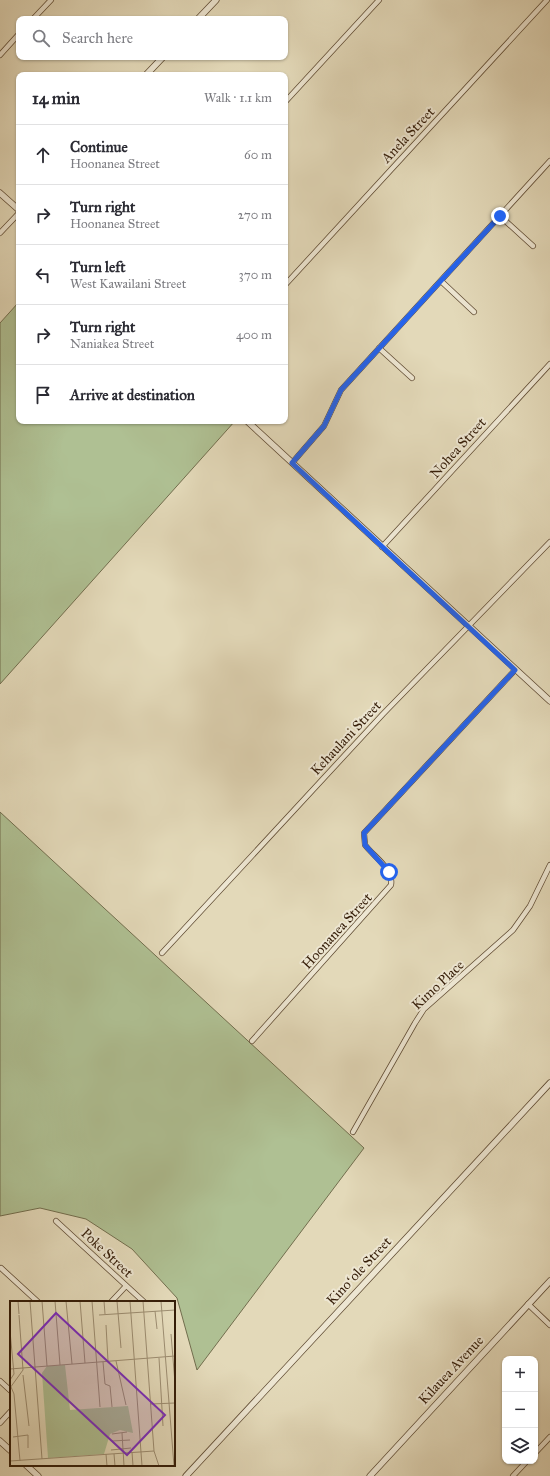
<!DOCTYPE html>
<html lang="en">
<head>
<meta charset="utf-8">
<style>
  :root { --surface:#fff; --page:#f2f2f3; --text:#2b2b33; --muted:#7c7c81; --line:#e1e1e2 }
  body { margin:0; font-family:"IM FELL Great Primer",serif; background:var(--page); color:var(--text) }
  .controls { position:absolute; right:12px; bottom:12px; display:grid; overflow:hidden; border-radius:8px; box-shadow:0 1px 3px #0004 }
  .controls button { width:36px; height:36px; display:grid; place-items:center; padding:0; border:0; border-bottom:1px solid var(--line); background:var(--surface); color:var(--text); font:20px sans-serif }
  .stop { position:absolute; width:12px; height:12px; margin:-9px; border:3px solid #2563eb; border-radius:50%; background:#fff }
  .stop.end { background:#2563eb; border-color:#fff; box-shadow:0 1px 4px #0008 }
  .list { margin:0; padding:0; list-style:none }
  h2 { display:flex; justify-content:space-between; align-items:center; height:52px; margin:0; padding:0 16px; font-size:17px }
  h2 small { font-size:13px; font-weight:400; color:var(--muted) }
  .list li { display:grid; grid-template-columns:26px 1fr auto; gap:12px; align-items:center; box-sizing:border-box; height:60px; padding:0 16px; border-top:1px solid var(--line) }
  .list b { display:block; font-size:15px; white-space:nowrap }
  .list p { margin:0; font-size:13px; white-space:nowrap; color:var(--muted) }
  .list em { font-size:13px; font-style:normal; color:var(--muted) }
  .icon { flex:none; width:22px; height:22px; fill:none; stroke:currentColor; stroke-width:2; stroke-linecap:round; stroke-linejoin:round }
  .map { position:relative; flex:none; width:550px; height:1476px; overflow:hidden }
  .search { position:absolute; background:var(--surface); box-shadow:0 1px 3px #0004; left:16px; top:16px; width:272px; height:44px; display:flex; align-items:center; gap:10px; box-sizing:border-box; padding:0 14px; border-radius:8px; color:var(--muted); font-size:15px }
  .panel { position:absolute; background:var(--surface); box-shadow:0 1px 3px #0004; left:16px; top:72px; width:272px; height:352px; border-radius:8px }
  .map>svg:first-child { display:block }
</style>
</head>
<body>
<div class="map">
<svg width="550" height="1476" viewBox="0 0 550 1476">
  <rect width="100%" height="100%" fill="#e3d9b9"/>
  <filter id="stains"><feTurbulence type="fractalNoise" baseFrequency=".005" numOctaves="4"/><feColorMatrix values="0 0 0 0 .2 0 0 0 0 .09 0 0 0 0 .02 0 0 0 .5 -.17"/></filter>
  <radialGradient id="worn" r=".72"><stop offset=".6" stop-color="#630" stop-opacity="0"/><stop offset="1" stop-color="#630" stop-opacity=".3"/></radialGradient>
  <path fill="#afc093" stroke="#726e4e" d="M18,303L19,421H235L0,684V323Z
    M0,812L364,1148L197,1370L177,1298L132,1249L86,1219L40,1208L0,1216Z"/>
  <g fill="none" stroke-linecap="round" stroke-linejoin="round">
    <g stroke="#604c34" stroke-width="6">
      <path id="minor" d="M33,19L51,0
        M0,55L19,34
        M285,102L379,0
        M500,216L533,246
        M0,233L19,213
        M441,281L474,312
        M285,285L547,0
        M379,348L412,378
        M292,463L324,426L341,390L550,161
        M382,547L550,364
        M162,953L383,714L550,542
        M252,1041L391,885C394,869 374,857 365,845L364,833L515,670
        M353,1132L415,1023L424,1009L513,930L530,906L550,865
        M56,1221L144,1302
        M1,1268L38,1302
        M111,1302L126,1286
        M528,1304L550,1325
        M0,1381L11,1391
        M0,1423L11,1411
        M535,1453L550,1437
        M513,1476L527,1461"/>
    </g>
    <g stroke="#604c34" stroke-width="7">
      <path id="tertiary" d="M198,19L216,0
        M146,75L163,57
        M0,193L19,210
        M247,421L550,701
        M0,1441L11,1451
        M26,1465L38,1476
        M186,1476L550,1083
        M370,1476L550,1281"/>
    </g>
    <use href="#minor" stroke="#ede6d2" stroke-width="4.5"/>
    <use href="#tertiary" stroke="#ede6d2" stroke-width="5.5"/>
  </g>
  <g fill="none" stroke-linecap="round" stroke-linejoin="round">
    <path stroke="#2563eb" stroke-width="5" d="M389,872L365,845L364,833L515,670L292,463L324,426L341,390L500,216"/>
  </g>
  <g text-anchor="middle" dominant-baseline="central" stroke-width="4" stroke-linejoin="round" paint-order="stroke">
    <g font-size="14" fill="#351d08" stroke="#ede6d2">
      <text transform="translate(408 135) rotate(-47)">Anela Street</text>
      <text transform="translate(458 448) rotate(-48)">Nohea Street</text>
      <text transform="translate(346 738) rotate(-47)">Kehaulani Street</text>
      <text transform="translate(337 931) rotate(-48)">Hoonanea Street</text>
      <text transform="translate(438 985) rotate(-43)">Kimo Place</text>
      <text transform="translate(107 1253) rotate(43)">Poke Street</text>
      <text transform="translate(359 1271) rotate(-47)">Kinoʻole Street</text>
      <text transform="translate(451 1370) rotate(-47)">Kilauea Avenue</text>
    </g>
  </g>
  <g transform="translate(10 1301)">
    <rect width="165" height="165" fill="#e3d9b9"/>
    <path d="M55,64L60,109L118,105L123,132L110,129L100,133L94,153L38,157L32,72L37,65Z" fill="#afc093"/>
    <path fill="none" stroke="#9d8e72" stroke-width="1" d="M8,0L9,13M20,0L32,158M32,0L37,65M45,0L50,64M56,0L62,63M70,0L75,62M82,0L90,106M94,0L95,13M107,0L111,47M120,0L132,165M133,0L144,150L149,165M151,0L164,165M145,10L147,28M89,14L165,9M96,24L98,60M0,30L4,73L0,79M161,33L165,82M149,57L153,125M106,60L116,104M93,61L95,83L100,85L102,106M0,68L165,55M13,74L19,125M1,86L4,93L10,160M0,87L13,69L9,14M141,103L165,102M112,132L114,165M102,133L117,131M3,136L18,134V147M102,140L120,139M101,149L121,147M122,151L123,165M96,153L97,165M104,153L105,165M0,160L144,150"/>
    <path fill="#7b2cbf" fill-opacity="0.15" stroke="#7b2cbf" stroke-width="2" d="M46,12L155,114L117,154L8,53Z"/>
    <rect width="165" height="165" fill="none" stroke="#351d08" stroke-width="2"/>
  </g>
  <rect width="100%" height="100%" filter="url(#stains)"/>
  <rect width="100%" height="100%" fill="url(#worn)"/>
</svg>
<div class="controls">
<button>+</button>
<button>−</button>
<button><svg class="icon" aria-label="layers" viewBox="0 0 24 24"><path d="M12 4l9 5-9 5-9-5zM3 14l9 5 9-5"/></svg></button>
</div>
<div class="stop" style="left:389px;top:872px"></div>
<div class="stop end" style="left:500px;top:216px"></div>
<div class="search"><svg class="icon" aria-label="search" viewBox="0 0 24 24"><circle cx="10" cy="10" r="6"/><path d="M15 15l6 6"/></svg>Search here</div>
<section class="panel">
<h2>14 min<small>Walk · 1.1 km</small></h2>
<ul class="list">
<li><svg class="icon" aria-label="ahead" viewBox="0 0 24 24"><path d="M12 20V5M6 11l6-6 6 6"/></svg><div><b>Continue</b><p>Hoonanea Street</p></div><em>60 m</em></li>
<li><svg class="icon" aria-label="right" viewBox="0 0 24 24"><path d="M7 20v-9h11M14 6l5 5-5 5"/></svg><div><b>Turn right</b><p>Hoonanea Street</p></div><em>270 m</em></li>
<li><svg class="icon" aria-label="left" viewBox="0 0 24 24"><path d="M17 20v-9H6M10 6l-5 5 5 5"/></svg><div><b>Turn left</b><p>West Kawailani Street</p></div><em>370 m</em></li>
<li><svg class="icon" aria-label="right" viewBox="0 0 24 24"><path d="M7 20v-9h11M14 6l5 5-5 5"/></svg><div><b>Turn right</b><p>Naniakea Street</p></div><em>400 m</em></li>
<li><svg class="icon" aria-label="arrive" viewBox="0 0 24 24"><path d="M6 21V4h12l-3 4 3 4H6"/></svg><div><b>Arrive at destination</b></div></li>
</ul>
</section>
</div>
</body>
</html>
